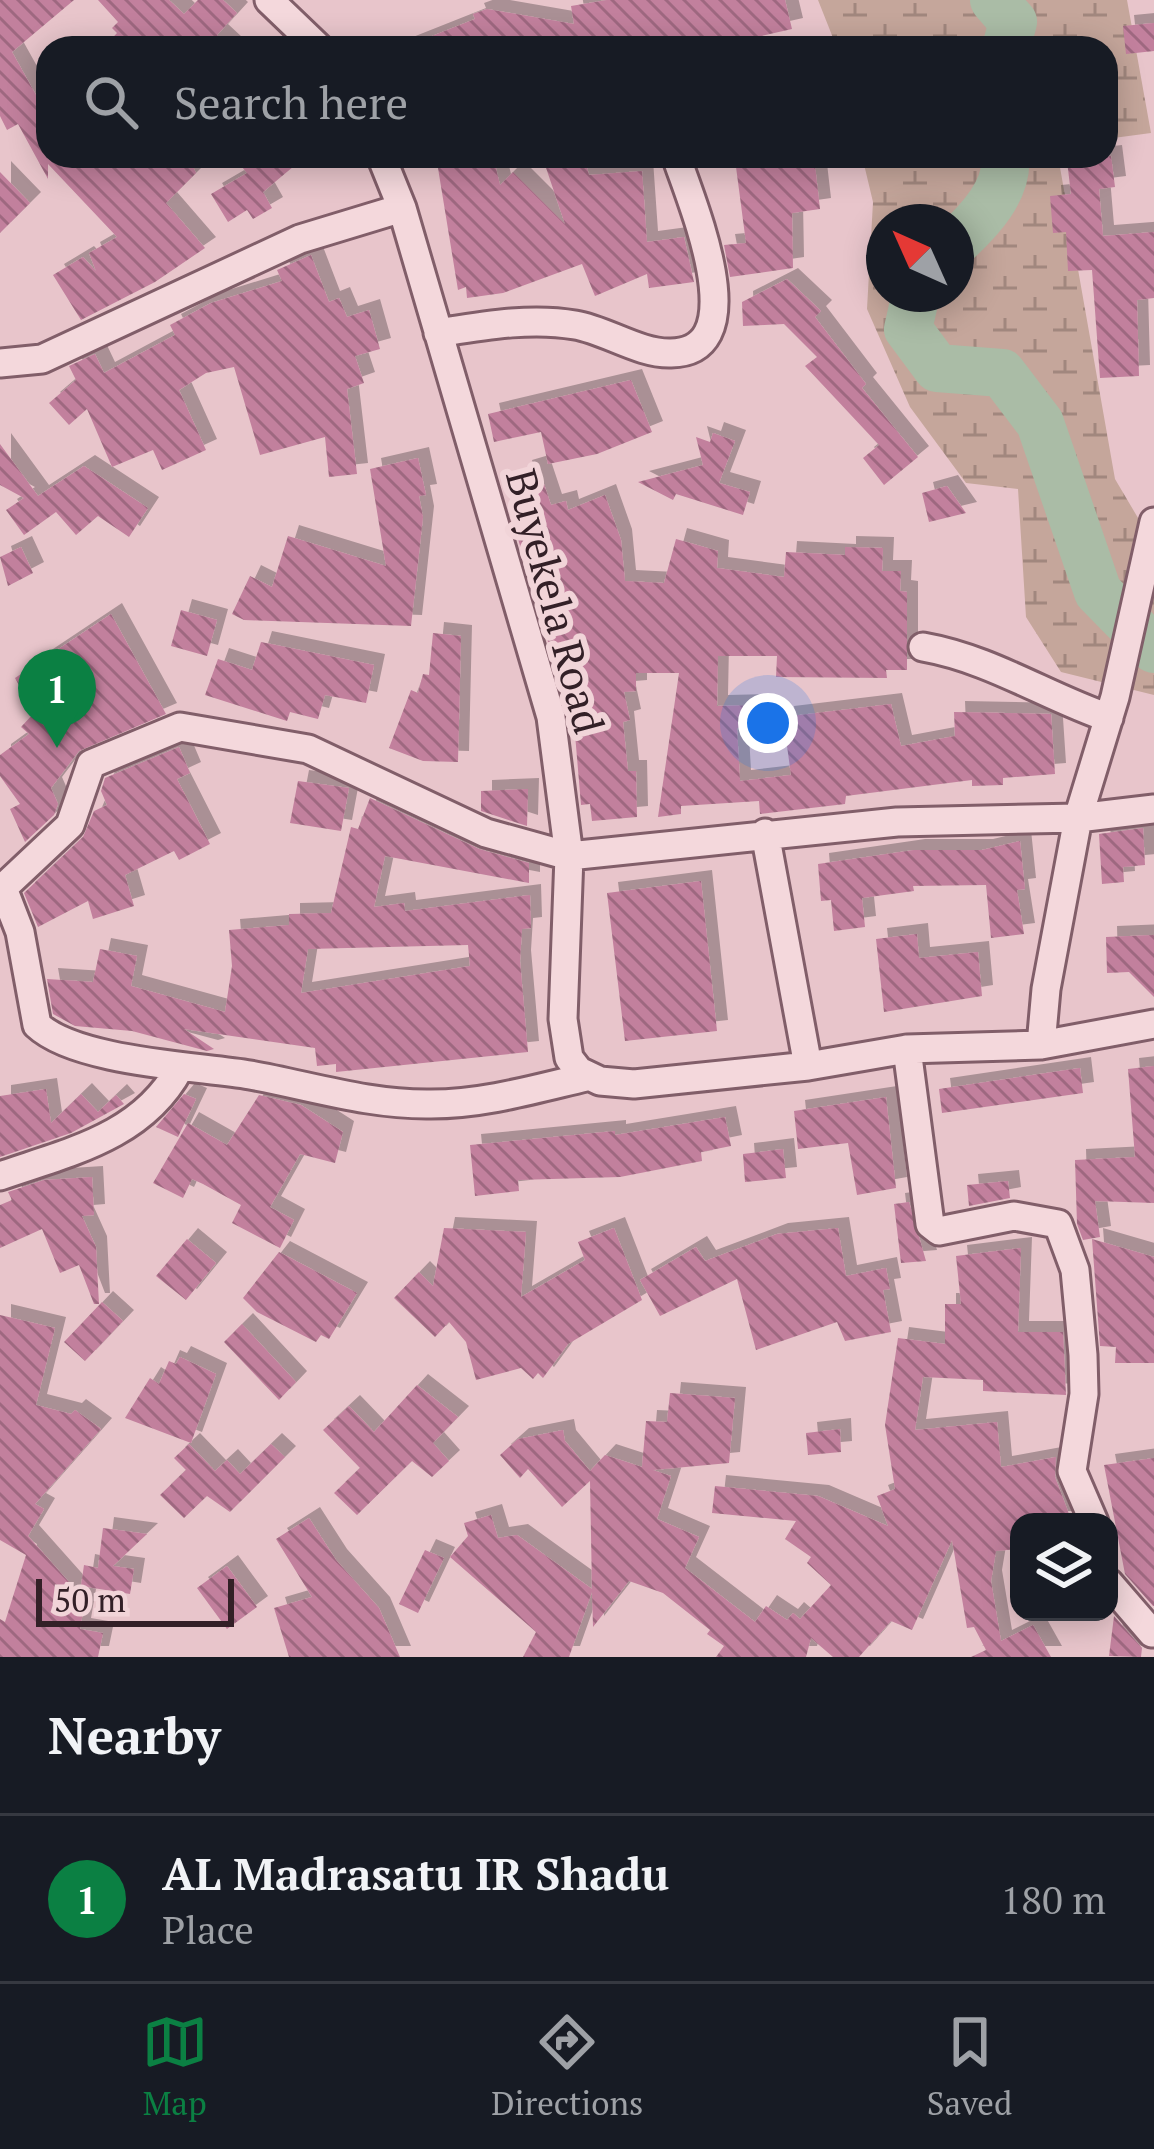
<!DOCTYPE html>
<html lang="en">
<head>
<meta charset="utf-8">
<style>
  :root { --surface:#171b24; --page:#242831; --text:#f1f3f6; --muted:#9ea1a6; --line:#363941; --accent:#0b8043 }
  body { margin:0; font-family:"PT Serif",serif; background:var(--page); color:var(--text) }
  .controls { position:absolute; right:36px; bottom:36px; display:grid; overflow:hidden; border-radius:24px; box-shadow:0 6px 30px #0003 }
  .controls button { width:108px; height:108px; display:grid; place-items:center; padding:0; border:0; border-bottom:3px solid var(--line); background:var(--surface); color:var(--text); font:60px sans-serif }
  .compass { position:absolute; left:866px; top:204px; width:108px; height:108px; border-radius:50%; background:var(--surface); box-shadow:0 6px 30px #0003; rotate:315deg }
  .scale { position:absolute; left:36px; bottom:30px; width:198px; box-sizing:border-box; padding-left:12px; border:6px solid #332027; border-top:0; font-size:33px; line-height:42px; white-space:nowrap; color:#332027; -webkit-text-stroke:9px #f1d4d8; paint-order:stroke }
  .you { position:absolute; left:768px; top:723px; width:42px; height:42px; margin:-30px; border:9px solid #fff; border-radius:50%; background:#1a73e8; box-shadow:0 0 0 18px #1a73e833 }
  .badge { display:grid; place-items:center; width:78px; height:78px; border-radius:50%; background:var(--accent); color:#fff; font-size:39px; font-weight:700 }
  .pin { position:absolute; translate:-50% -99px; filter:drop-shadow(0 3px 6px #0008) }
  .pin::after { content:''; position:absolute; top:63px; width:42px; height:36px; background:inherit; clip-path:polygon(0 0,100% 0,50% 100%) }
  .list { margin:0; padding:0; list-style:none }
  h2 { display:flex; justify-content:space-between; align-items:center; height:156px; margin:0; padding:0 48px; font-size:51px }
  h2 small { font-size:39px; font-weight:400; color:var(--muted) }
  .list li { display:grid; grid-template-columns:78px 1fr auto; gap:36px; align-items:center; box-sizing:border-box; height:168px; padding:0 48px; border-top:3px solid var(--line) }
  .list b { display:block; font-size:45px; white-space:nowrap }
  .list p { margin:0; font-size:39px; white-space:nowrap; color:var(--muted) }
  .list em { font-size:39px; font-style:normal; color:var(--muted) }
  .icon { flex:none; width:66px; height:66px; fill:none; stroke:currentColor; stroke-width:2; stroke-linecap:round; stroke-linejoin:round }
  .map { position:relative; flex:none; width:1154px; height:1657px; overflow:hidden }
  .search { position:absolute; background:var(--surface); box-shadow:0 6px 30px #0003; left:36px; right:36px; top:36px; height:132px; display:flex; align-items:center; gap:30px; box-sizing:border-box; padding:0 42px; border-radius:36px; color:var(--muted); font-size:45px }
  .sheet { height:324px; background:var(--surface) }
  nav { display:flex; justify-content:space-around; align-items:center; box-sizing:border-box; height:168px; border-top:3px solid var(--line); background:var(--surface); font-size:33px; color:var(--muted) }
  nav a { display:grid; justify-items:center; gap:6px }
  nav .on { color:var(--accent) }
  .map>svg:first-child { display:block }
</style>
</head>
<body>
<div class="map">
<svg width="1154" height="1657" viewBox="0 0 1154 1657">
  <defs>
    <pattern id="wetland-marsh" width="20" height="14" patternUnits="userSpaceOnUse" patternTransform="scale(3)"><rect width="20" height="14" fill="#c5a69b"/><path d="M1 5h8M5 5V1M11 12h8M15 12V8" fill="none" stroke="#a1877e"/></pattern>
    <pattern id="building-back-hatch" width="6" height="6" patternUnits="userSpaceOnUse" patternTransform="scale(3)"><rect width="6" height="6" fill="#c2809d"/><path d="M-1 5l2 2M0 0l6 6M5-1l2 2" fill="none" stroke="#9e6880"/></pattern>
    <filter id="shadow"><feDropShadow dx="11" dy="-11" stdDeviation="0" flood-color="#0004"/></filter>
  </defs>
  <rect width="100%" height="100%" fill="#e8c5cb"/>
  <path fill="url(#wetland-marsh)" fill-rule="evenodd" d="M818,0H1127L1151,133L1106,139V48H837Z
    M862,156H1058L1115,479L1154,545V695L1061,672L1026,617L1018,489L966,483L910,407L867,309L873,202ZM884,222H956V294H884Z"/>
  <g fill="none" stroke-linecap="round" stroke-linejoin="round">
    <path stroke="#aabca6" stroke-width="48" d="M994,0L1013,22L1006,48
      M956,242C979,221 1009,190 1005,156
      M916,294L908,329L937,368L1002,373L1040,423L1098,592L1154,649"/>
  </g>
  <path fill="url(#building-back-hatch)" fill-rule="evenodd" filter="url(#shadow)" d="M0,0H74L12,52L46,113L38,118L48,136V156H188L196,173L166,203L205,248L155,282L81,320L53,275L83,257L96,271L89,253L117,237L48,164V179L18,124L7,130L0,116Z
    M98,0H169L184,14L198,0H223L237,13L217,35L231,48H103L117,33L112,28L118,22Z
    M607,0H785L792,29L735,42L736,48H402L475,19L473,14L487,9L574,24L571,6Z
    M1154,23V51L1126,54L1123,26Z
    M233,156H306L263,192L272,208L253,219L247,210L228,222L211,194L247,173Z
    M436,156H493L500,185L513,172L565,224L542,156H570L574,167L586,164L589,175L642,171L647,242L684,237L694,282L649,288L647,274L595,296L582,264L503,293L467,298L466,287L458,290Z
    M1111,156L1115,187L1099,189L1103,236L1154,232V298L1137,300L1139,376L1100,378L1092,270L1068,271L1066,232L1053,233L1050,196L1071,194L1067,161Z
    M814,157L820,209L792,213L793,268L730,277L724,245L746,243L736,167Z
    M0,172L30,203L0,233Z
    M311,255L329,302L339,298L347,317L369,310L380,349L355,356L364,383L347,389L357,474L329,477L325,437L260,455L234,367L206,373L179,390L206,450L162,470L153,450L112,467L87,409L69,425L49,403L76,380L69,366L95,354L104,373L175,335L170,325L211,303L282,281L277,270Z
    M787,279L821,311L815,317L866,384L862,388L918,457L884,485L863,458L879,445L805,366L817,357L784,324L743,326L742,302Z
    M631,380L652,432L597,454L548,464L541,432L494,442L488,414Z
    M713,433L735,441L719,483L750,492L743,515L676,494L673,500L638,482L703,465L696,437L710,442Z
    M0,444L38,496L84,466L148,508L129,537L98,516L76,535L56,512L24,535L6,510L24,498L0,485Z
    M418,458L426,495L419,496L423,517L411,626L244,620L232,614L250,576L272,587L288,536L386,566L370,469Z
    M538,466L551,505L566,501L568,510L605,495L621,540L625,581L664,583L676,539L718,551L717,568L784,577L786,552L845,555V547L883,548L882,571H901L900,591L907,592V670H886L887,678L776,677L777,656H718L717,706L759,705L760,727L737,728L740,781L791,775L783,717L891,704L901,746L955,736L954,712L1051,714L1055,774L1003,778V785L972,786V780L846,796L845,804L760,814L759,801L681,806V814L658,817L679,673H636V691L624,692L630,720L623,722L628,771H636L637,817L592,821L590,804L581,805L575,734L514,525L536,522L521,471Z
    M947,486L966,513L929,522L922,493Z
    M21,547L33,573L8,586L0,557Z
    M181,610L217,620L207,656L171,646Z
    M111,614L166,714L79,751L51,788L58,804L54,815L25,842L10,809L20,804L0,776V755L29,734L21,727L34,713L15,678Z
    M433,633L461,636L458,762L423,761L389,748L411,690L418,693L423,674L429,675Z
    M261,642L374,665L366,703L325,695L318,719L290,712L287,721L205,695L218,659L252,670Z
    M179,747L190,773L177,779L210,844L179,860L174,851L125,875L134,906L93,919L88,901L38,927L24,893L83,837L94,811L107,805L101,791L105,778Z
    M298,781L349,788L341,831L290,823Z
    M528,789L527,826L481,811V791Z
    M370,798L479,849L529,863V883L385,856L374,907L404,903L405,911L530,895L531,928L522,929L520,961L528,1052L336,1072V1064L317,1066L315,1048L184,1029L214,1049L207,1051L132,1031L75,1026L53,1014L47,979L93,982L100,949L137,956L131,986L225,1012L232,966L229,930L289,925V914L331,913L351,827L358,829ZM468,945L470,966L301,993L308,949Z
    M1143,828L1145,865L1123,867L1124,882L1102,884L1099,834Z
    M1020,841L1025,889L1017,890L1024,934L991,938L986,885L913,886L914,891L862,898L865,927L834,931L831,900L821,901L818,864L914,850H982Z
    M701,881L717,1031L625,1041L607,893Z
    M917,934L919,958L978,952L982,996L884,1012L876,939Z
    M1154,935V997L1129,972L1107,973L1106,937Z
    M1154,1066V1203L1095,1201L1100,1237L1083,1240L1077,1224L1075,1160L1135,1157L1128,1069Z
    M1080,1068L1083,1093L942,1113L939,1089Z
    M46,1089L51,1123L81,1094L98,1112L116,1095L124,1104L71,1133L0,1157V1096Z
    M184,1094L196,1099L178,1137L156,1127Z
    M259,1095L301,1105L343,1132L335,1163L300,1154L270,1207L294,1220L280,1248L232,1223L241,1205L203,1184L192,1179L183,1198L153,1183L188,1123L227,1145Z
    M886,1097L896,1188L857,1195L848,1143L798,1149L794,1111Z
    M725,1117L731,1146L701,1152L702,1161L620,1177L518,1180L519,1191L475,1196L470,1145L615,1131V1135Z
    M783,1149L786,1178L745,1182L743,1154Z
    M92,1177L94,1215L82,1216L96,1247L99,1304H94L79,1265L60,1273L42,1229L0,1248V1205L12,1200L8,1192L44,1180Z
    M1008,1181L1010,1198L969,1206L967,1185Z
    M909,1202L926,1261L901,1263L894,1204Z
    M444,1228L526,1232L521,1297L585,1260L578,1242L614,1228L642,1300L568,1344L543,1378L538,1373L533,1379L521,1368L476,1380L466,1342L449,1322L435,1337L394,1298L419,1272L433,1286Z
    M838,1228L846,1276L886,1268L890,1289L883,1290L891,1332L845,1341L837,1322L756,1350L737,1279L660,1316L640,1280L696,1247L705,1261L777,1234Z
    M187,1239L216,1263L186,1300L156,1276Z
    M1092,1239L1154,1257V1363H1115L1116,1347L1100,1346Z
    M1021,1248L1018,1332H1063L1066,1395L983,1391V1380L923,1377L915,1430L997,1422L1001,1467L1056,1457L1055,1477L1072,1522H1019V1549L996,1551L991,1581L1001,1641L1033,1625L1051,1657H971L986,1650L974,1627L967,1628L952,1540L912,1630L891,1621L859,1657H833L811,1638L806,1657H716L724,1646L707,1634L710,1630L663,1593L629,1581L593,1627L592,1592L569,1657H523L536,1632L450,1557L468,1536L464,1523L491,1515L498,1538L517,1535L592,1589L590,1481L562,1507L528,1469L520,1478L500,1455L518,1439L563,1430L565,1441L590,1471L605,1455L642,1467L646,1421L667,1422L670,1393L735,1398L729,1463L653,1470L671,1476L657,1519L699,1537L685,1568L755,1622L766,1606L787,1620L793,1613L800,1619L831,1585L807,1563L811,1557L785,1539L796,1521L712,1513L715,1486L818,1496L888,1526L877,1496L895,1489L885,1425L898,1338L945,1344V1304H961L956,1256Z
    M279,1252L357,1293L329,1339L321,1335L316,1342L257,1312L243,1298Z
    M102,1302L123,1321L85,1361L64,1342Z
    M0,1315L55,1328L36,1405L71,1414L75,1410L101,1429L35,1504L44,1509L28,1536L85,1600L80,1629L103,1633L98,1657H0V1619L5,1622L26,1555L0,1540Z
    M242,1324L296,1382L279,1400L224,1342Z
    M180,1357L216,1374L191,1443L125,1418L150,1378L159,1384L169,1361L176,1364Z
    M417,1385L458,1417L433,1443L449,1461L432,1477L412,1461L357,1515L334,1493L360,1468L323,1430L349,1406L374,1432Z
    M840,1429L841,1452L808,1455L806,1433Z
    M189,1444L215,1471L227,1460L240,1474L271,1444L285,1457L230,1512L207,1496L184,1518L160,1495L186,1470L174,1458Z
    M1154,1458V1606H1153L1125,1574L1104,1465Z
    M309,1518L336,1560L379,1608L400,1657H289L274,1608L312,1597L276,1539Z
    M103,1528L147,1534L113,1566L134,1569L130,1594L81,1586L84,1565L98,1568Z
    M425,1550L444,1558L418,1613L399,1604Z
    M227,1566L257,1607L227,1629L197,1588Z
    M1114,1616L1142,1648L1141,1657L1109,1656Z"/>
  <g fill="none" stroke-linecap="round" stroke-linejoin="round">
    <g stroke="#815e69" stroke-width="33">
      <path id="street" d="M269,0L319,48
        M381,156L402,208L551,717L569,856L563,1019L569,1058L579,1071L600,1081L634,1084L808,1066L907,1049L1041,1045L1154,1024
        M438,333C482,326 530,317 575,325C606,330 639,354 671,353C757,352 690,199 676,156
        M0,363L42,359L300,239L402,208
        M923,647C991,659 1045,696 1109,718
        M765,833L808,1066
        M1041,1045L1046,989L1078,818L1115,697L1154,522
        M907,1049L930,1224L939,1231L1014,1216L1058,1224L1075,1270L1083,1355L1084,1394L1072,1471L1094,1522
        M586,1077C535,1089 484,1104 431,1104C369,1105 311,1086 250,1075C196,1066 77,1062 37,1025L20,932L3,888L70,825L91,764L180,727L308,749L486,833L569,856L897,822L1078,818L1154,809
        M0,1176C69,1152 142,1137 179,1069
        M1109,1583L1152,1633"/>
    </g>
    <use href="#street" stroke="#f4d8dc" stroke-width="27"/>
  </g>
  <g text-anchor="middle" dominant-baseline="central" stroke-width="12" stroke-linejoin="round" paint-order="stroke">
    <g font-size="42" fill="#332027" stroke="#f1d4d8">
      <text transform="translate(556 601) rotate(75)">Buyekela Road</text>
    </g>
  </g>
</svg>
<div class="controls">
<button><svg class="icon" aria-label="layers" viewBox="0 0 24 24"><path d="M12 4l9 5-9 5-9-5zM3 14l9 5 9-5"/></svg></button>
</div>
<svg class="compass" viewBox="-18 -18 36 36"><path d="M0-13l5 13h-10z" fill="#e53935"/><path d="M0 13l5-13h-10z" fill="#9ea1a6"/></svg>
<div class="scale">50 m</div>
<div class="you"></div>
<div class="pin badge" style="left:57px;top:748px">1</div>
<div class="search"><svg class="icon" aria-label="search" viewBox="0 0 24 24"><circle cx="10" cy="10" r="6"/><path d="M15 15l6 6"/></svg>Search here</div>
</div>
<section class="sheet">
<h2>Nearby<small></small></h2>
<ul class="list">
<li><span class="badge">1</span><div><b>AL Madrasatu IR Shadu</b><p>Place</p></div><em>180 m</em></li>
</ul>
</section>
<nav>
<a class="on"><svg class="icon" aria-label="map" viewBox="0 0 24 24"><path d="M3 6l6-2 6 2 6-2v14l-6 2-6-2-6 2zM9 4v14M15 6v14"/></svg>Map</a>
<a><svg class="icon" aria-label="directions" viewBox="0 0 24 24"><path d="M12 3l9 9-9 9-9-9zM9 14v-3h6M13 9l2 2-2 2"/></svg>Directions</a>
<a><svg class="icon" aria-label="saved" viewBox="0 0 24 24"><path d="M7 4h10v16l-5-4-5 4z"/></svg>Saved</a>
</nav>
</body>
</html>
